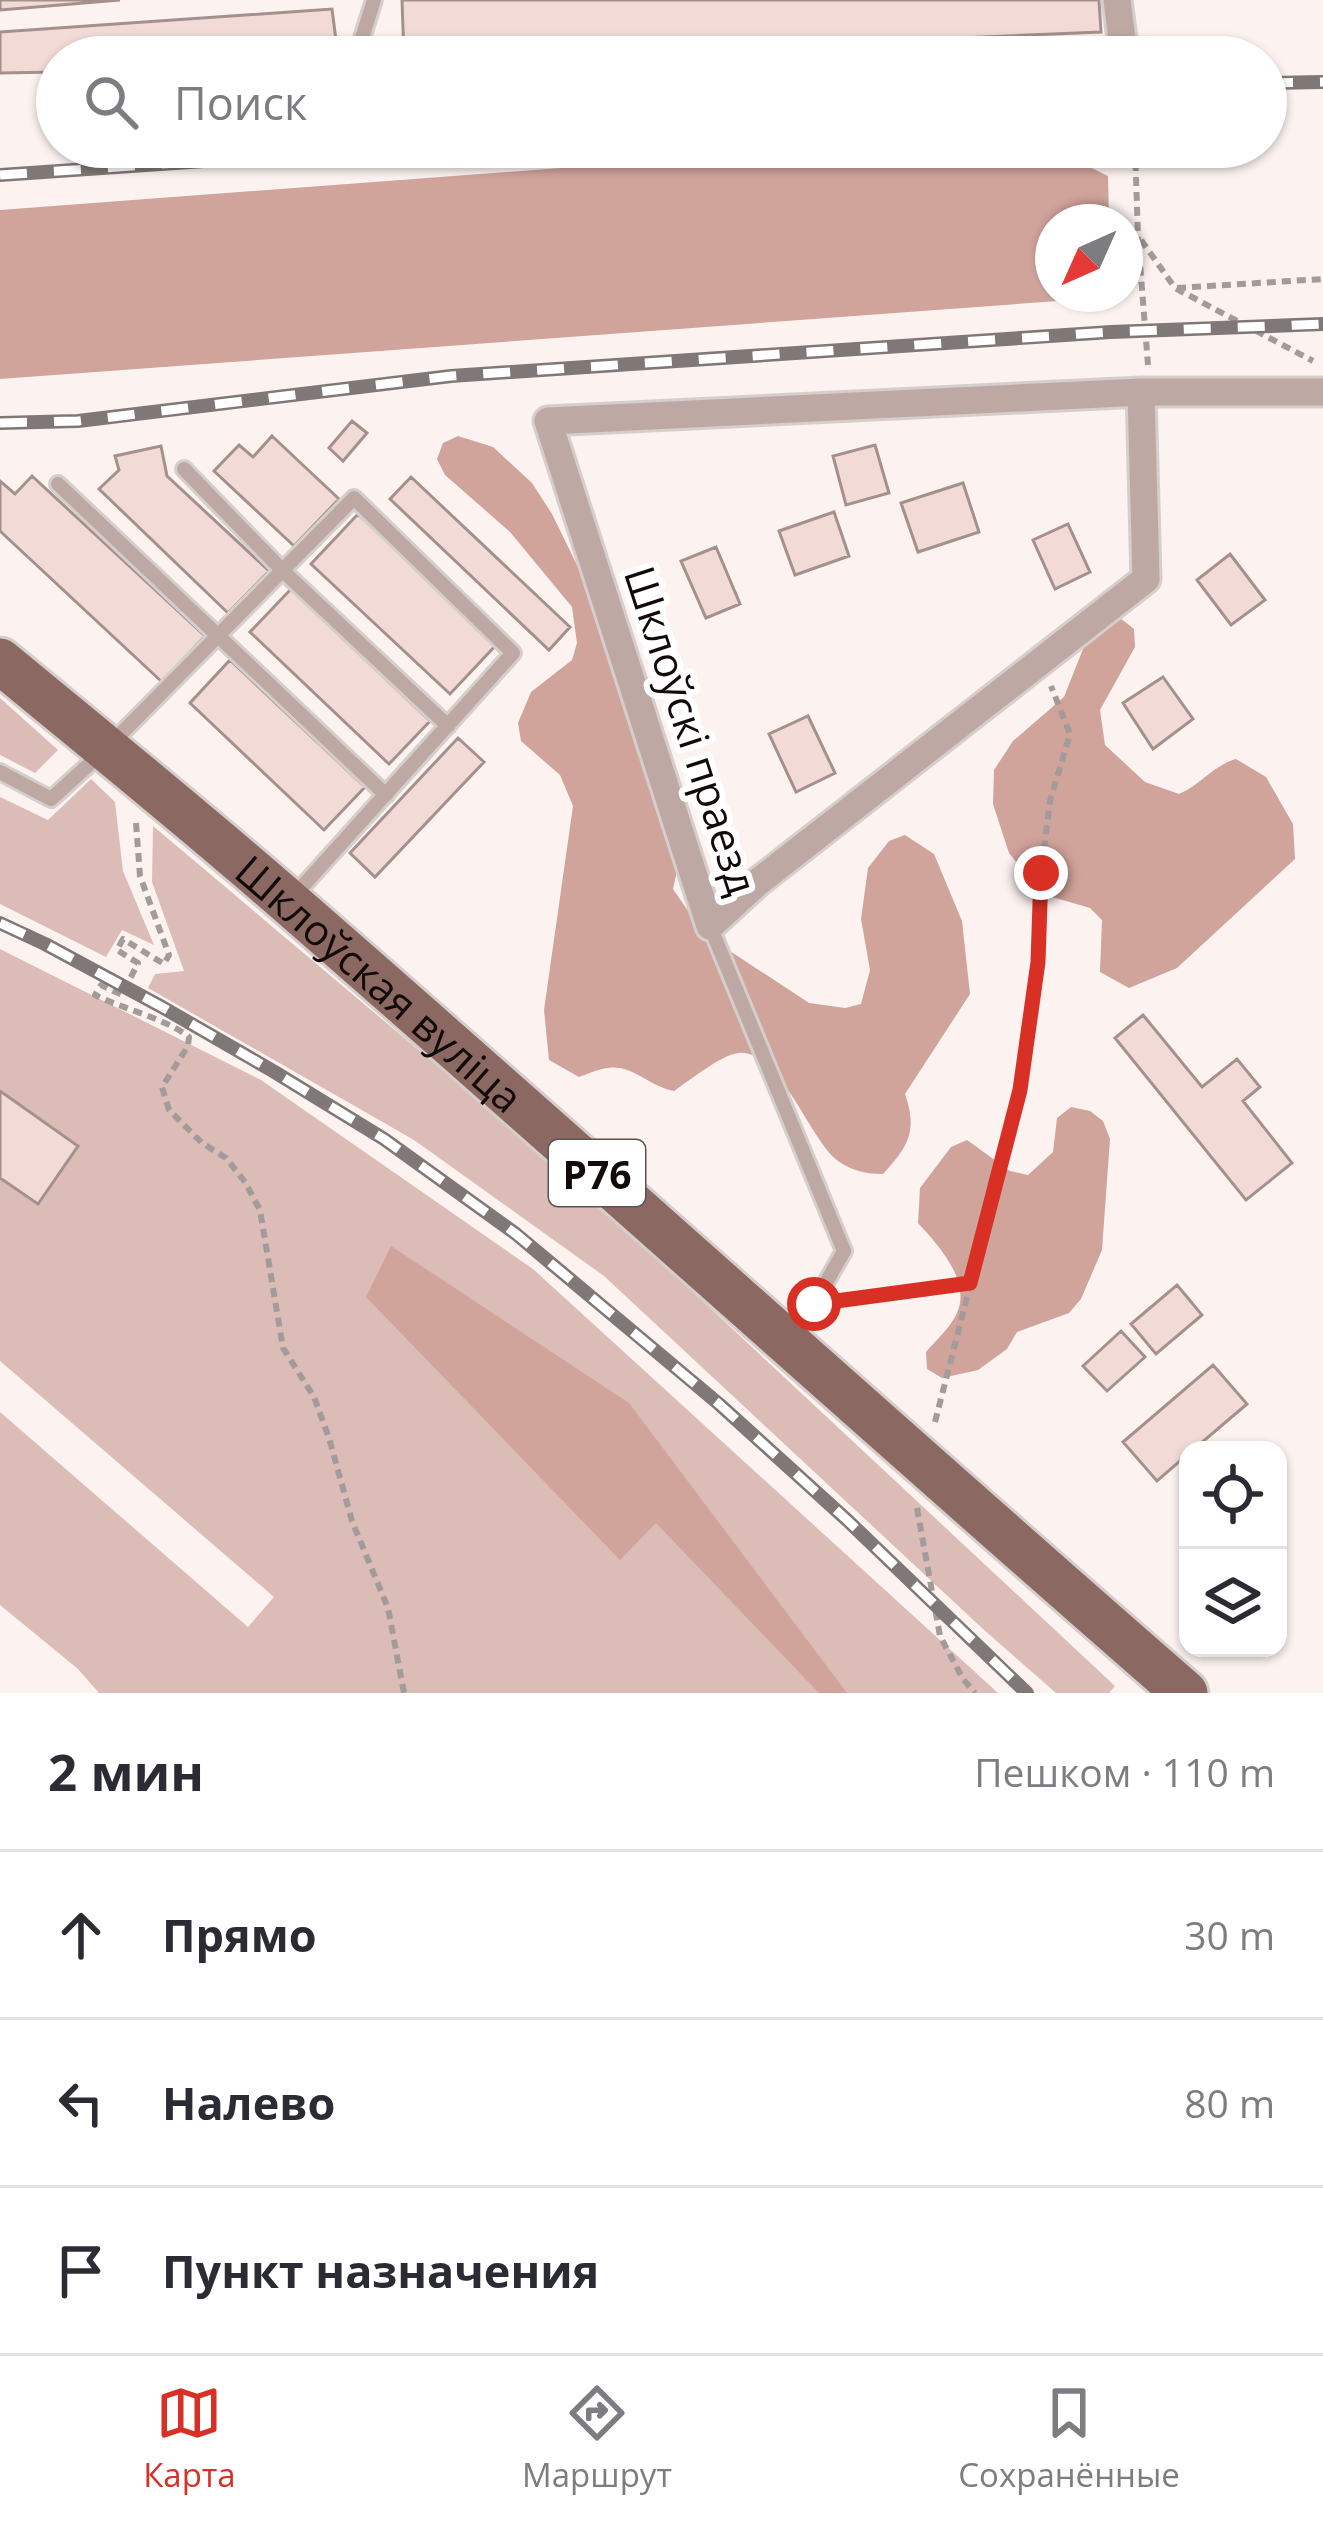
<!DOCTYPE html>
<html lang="ru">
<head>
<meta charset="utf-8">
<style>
  :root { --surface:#fff; --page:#f2f2f3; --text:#2b2b33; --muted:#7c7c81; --line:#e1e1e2; --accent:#d93025 }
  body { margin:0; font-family:"Open Sans",sans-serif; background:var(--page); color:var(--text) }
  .controls { position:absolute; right:36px; bottom:36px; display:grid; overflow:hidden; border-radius:24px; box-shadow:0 3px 9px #0004 }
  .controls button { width:108px; height:108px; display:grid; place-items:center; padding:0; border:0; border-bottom:3px solid var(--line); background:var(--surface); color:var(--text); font:60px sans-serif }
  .compass { position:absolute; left:1035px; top:204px; width:108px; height:108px; border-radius:50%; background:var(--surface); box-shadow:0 3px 9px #0004; rotate:225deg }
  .stop { position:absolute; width:36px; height:36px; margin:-27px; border:9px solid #d93025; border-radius:50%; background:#fff }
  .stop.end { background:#d93025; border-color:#fff; box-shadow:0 3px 12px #0008 }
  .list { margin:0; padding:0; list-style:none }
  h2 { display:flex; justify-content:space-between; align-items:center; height:156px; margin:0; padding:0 48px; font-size:51px }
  h2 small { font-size:39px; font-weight:400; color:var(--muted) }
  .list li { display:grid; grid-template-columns:78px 1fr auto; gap:36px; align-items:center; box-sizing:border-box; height:168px; padding:0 48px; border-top:3px solid var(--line) }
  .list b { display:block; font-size:45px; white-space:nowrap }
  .list em { font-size:39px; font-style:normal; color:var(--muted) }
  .icon { flex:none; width:66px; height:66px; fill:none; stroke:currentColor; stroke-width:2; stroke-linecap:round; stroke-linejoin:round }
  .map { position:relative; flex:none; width:1323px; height:1693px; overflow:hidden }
  .search { position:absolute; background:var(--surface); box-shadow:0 3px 9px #0004; left:36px; right:36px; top:36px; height:132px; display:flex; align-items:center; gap:30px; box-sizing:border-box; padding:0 42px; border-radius:66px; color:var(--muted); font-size:45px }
  .sheet { height:660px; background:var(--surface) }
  nav { display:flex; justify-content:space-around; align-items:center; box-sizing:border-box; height:168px; border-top:3px solid var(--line); background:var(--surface); font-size:33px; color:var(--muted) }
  nav a { display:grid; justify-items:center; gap:6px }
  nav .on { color:var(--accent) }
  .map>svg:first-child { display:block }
</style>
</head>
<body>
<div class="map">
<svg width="1323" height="1693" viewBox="0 0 1323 1693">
  <rect width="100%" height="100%" fill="#fcf3f1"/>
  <path fill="#dcbcb7" d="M0,698L58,750L35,773L0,755Z
    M91,779L115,802L123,871L154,945L122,930L106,957L0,904V797L48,820Z
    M153,826L574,1181L1115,1686L1109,1693H1056L983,1629L604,1276L414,1140L148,988L155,974L184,971L152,882Z
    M0,949L261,1080L533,1269L998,1693H99L78,1669L0,1605V1412L248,1627L274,1597L0,1361Z"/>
  <path fill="#d0a39b" d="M841,147H1049L1108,176L1109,222H1053V294H1073L1058,301L0,379V210Z
    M458,436L493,447L532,483L552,514L648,710L681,853L673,889L704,934L809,1003L845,1008L861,1004L870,970L861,919L868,868L889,841L905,835L934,854L962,921L970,994L905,1094C918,1131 908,1147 883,1174C867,1174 852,1171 838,1161C810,1141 780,1049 739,1053C722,1054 689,1081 674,1091C648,1086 632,1064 608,1068C598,1069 588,1074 579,1077L549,1060L544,1010L573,806L560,775L521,741L518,723L531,692L572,660L577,643L572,607L510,532L445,475L437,459L443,443Z
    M1120,618L1134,629L1135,647L1100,710L1105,745L1145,782L1179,794C1202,784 1212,766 1236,759L1266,777L1293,824L1295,859L1177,968L1129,988L1100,972L1102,920L1090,908L1042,894L1009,853L993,804L994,770L1013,741L1064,697L1083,649L1104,624Z
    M1071,1107L1090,1111L1103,1121L1110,1139L1102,1250L1081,1299L1069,1313L1017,1332L1007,1349L978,1370L942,1378L927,1369L926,1352C935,1341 950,1328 956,1315C973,1282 938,1245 918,1223L920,1188L951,1147L967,1140L1010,1171L1028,1175L1053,1152L1057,1118Z
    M391,1246L629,1403L847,1693H819L656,1523L620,1560L366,1297Z"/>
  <path fill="#f2dbd7" stroke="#a4908c" stroke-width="3" d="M0,0H120L0,10Z
    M402,0H1099L1101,32L514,57H404Z
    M332,9L337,48L258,57H57V72L0,73V32Z
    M352,421L367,433L343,461L329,448Z
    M272,436L339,499L294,546L214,471L239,445L253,457Z
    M875,445L889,493L846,505L833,456Z
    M161,446L167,476L269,571L228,613L99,489L119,470L115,456Z
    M32,476L205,636L162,682L0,531V481L15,494Z
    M411,477L570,627L549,650L390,499Z
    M963,483L979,532L918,552L901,503Z
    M834,512L849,556L795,575L779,531Z
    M358,514L497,644L450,694L311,564Z
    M1068,524L1090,572L1055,589L1033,540Z
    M716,547L740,604L706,618L681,561Z
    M1230,554L1265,600L1231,625L1197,580Z
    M291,589L430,721L389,764L250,632Z
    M230,660L365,787L324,830L190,703Z
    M1163,677L1193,719L1153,749L1123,703Z
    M808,716L835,773L796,792L769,734Z
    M458,738L484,762L375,877L350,853Z
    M1143,1015L1202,1087L1237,1059L1260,1087L1243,1101L1292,1163L1246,1200L1115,1038Z
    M0,1091L78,1146L38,1204L0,1178Z
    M1177,1285L1202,1315L1156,1354L1131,1324Z
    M1121,1331L1145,1357L1107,1391L1083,1366Z
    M1213,1365L1247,1404L1193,1450H1188V1454L1157,1481L1123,1442Z"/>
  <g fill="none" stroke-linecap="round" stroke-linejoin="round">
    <g stroke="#d6cecc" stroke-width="20">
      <path id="service" d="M362,38L374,0
        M184,469L283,571L448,726
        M58,484L386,795
        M0,772L51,799L106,749L354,498L513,653L292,898
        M710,926L844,1251L795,1337"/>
    </g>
    <g stroke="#d6cecc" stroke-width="33">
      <path id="minor" d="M1117,0L1124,55
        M1141,392L1146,579L758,882L710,926L548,421L1141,392H1323"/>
    </g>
    <g stroke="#d6cecc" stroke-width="51">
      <g id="primary">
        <path id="s1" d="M0,661C98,742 197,822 293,906C592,1166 886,1433 1185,1693"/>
      </g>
    </g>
    <path stroke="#a39b99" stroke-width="6" stroke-dasharray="9 6" stroke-linecap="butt" d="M1135,147L1138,238L1148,365
      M1141,240L1175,288L1313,361
      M1177,288L1323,279
      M136,823L140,876L169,955L164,964L123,939L117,950L138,963L122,995L101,985L95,995C123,1009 167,1019 189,1037L188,1046L162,1087L169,1110L202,1143L226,1158L245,1182L260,1210L283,1348L314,1397L329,1438L352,1521L388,1608L404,1693
      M843,1300L970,1283
      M935,1422L1020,1091L1038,962L1041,873L1050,801L1070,734L1051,686
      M917,1508L940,1636L963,1679L975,1693"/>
    <use href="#service" stroke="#bda8a4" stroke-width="14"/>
    <use href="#minor" stroke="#bda8a4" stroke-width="27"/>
    <use href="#primary" stroke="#8c6862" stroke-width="45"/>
    <g stroke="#7f7876" stroke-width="14">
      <path id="rail" d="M1266,83L1323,82
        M0,175L412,147
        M0,423L78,421L451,376L1111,332L1323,324
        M0,923L45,944L162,1007L273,1071L384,1139L516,1234L719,1404L847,1520L1027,1693"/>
    </g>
    <use href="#rail" stroke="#fff" stroke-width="9" stroke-dasharray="27" stroke-linecap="butt"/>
  </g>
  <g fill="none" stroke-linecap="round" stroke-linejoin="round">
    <path stroke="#d93025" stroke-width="15" d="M814,1304L970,1283L1020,1090L1038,962L1041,873"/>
  </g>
  <g text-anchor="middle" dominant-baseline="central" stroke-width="12" stroke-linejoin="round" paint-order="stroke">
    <rect fill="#fff" stroke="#585453" stroke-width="3" x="549" y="1140" width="96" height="66" rx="9"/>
    <g font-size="39" font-weight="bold" fill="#110a09">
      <text x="597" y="1173">Р76</text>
    </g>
    <g font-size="42" fill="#110a09" stroke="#fff">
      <text transform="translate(692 730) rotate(72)">Шклоўскі праезд</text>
      <text stroke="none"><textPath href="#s1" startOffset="498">Шклоўская вуліца</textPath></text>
    </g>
  </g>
</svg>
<div class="controls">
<button><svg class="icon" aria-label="locate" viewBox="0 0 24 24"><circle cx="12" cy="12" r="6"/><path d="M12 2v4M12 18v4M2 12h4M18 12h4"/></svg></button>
<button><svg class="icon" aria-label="layers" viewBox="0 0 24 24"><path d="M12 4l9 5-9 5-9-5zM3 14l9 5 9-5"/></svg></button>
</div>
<svg class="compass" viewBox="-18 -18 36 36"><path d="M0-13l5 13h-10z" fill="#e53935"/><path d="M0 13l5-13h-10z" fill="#7c7c81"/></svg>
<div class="stop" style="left:814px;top:1304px"></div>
<div class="stop end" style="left:1041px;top:873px"></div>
<div class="search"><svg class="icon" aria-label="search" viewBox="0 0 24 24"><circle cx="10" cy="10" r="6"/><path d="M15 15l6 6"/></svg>Поиск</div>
</div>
<section class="sheet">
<h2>2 мин<small>Пешком · 110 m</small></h2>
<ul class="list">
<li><svg class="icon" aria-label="ahead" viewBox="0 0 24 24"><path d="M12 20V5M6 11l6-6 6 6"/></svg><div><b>Прямо</b></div><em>30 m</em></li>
<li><svg class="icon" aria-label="left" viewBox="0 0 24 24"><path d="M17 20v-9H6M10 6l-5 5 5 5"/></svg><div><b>Налево</b></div><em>80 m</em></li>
<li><svg class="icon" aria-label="arrive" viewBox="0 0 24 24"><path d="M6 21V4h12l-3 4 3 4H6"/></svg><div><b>Пункт назначения</b></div></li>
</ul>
</section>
<nav>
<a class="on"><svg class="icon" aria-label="map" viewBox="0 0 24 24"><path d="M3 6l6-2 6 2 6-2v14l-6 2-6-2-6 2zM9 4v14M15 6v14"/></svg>Карта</a>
<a><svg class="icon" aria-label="directions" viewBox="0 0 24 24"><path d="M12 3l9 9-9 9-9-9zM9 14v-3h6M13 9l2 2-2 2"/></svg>Маршрут</a>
<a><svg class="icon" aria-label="saved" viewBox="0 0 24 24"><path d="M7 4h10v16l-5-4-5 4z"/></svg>Сохранённые</a>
</nav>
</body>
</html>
